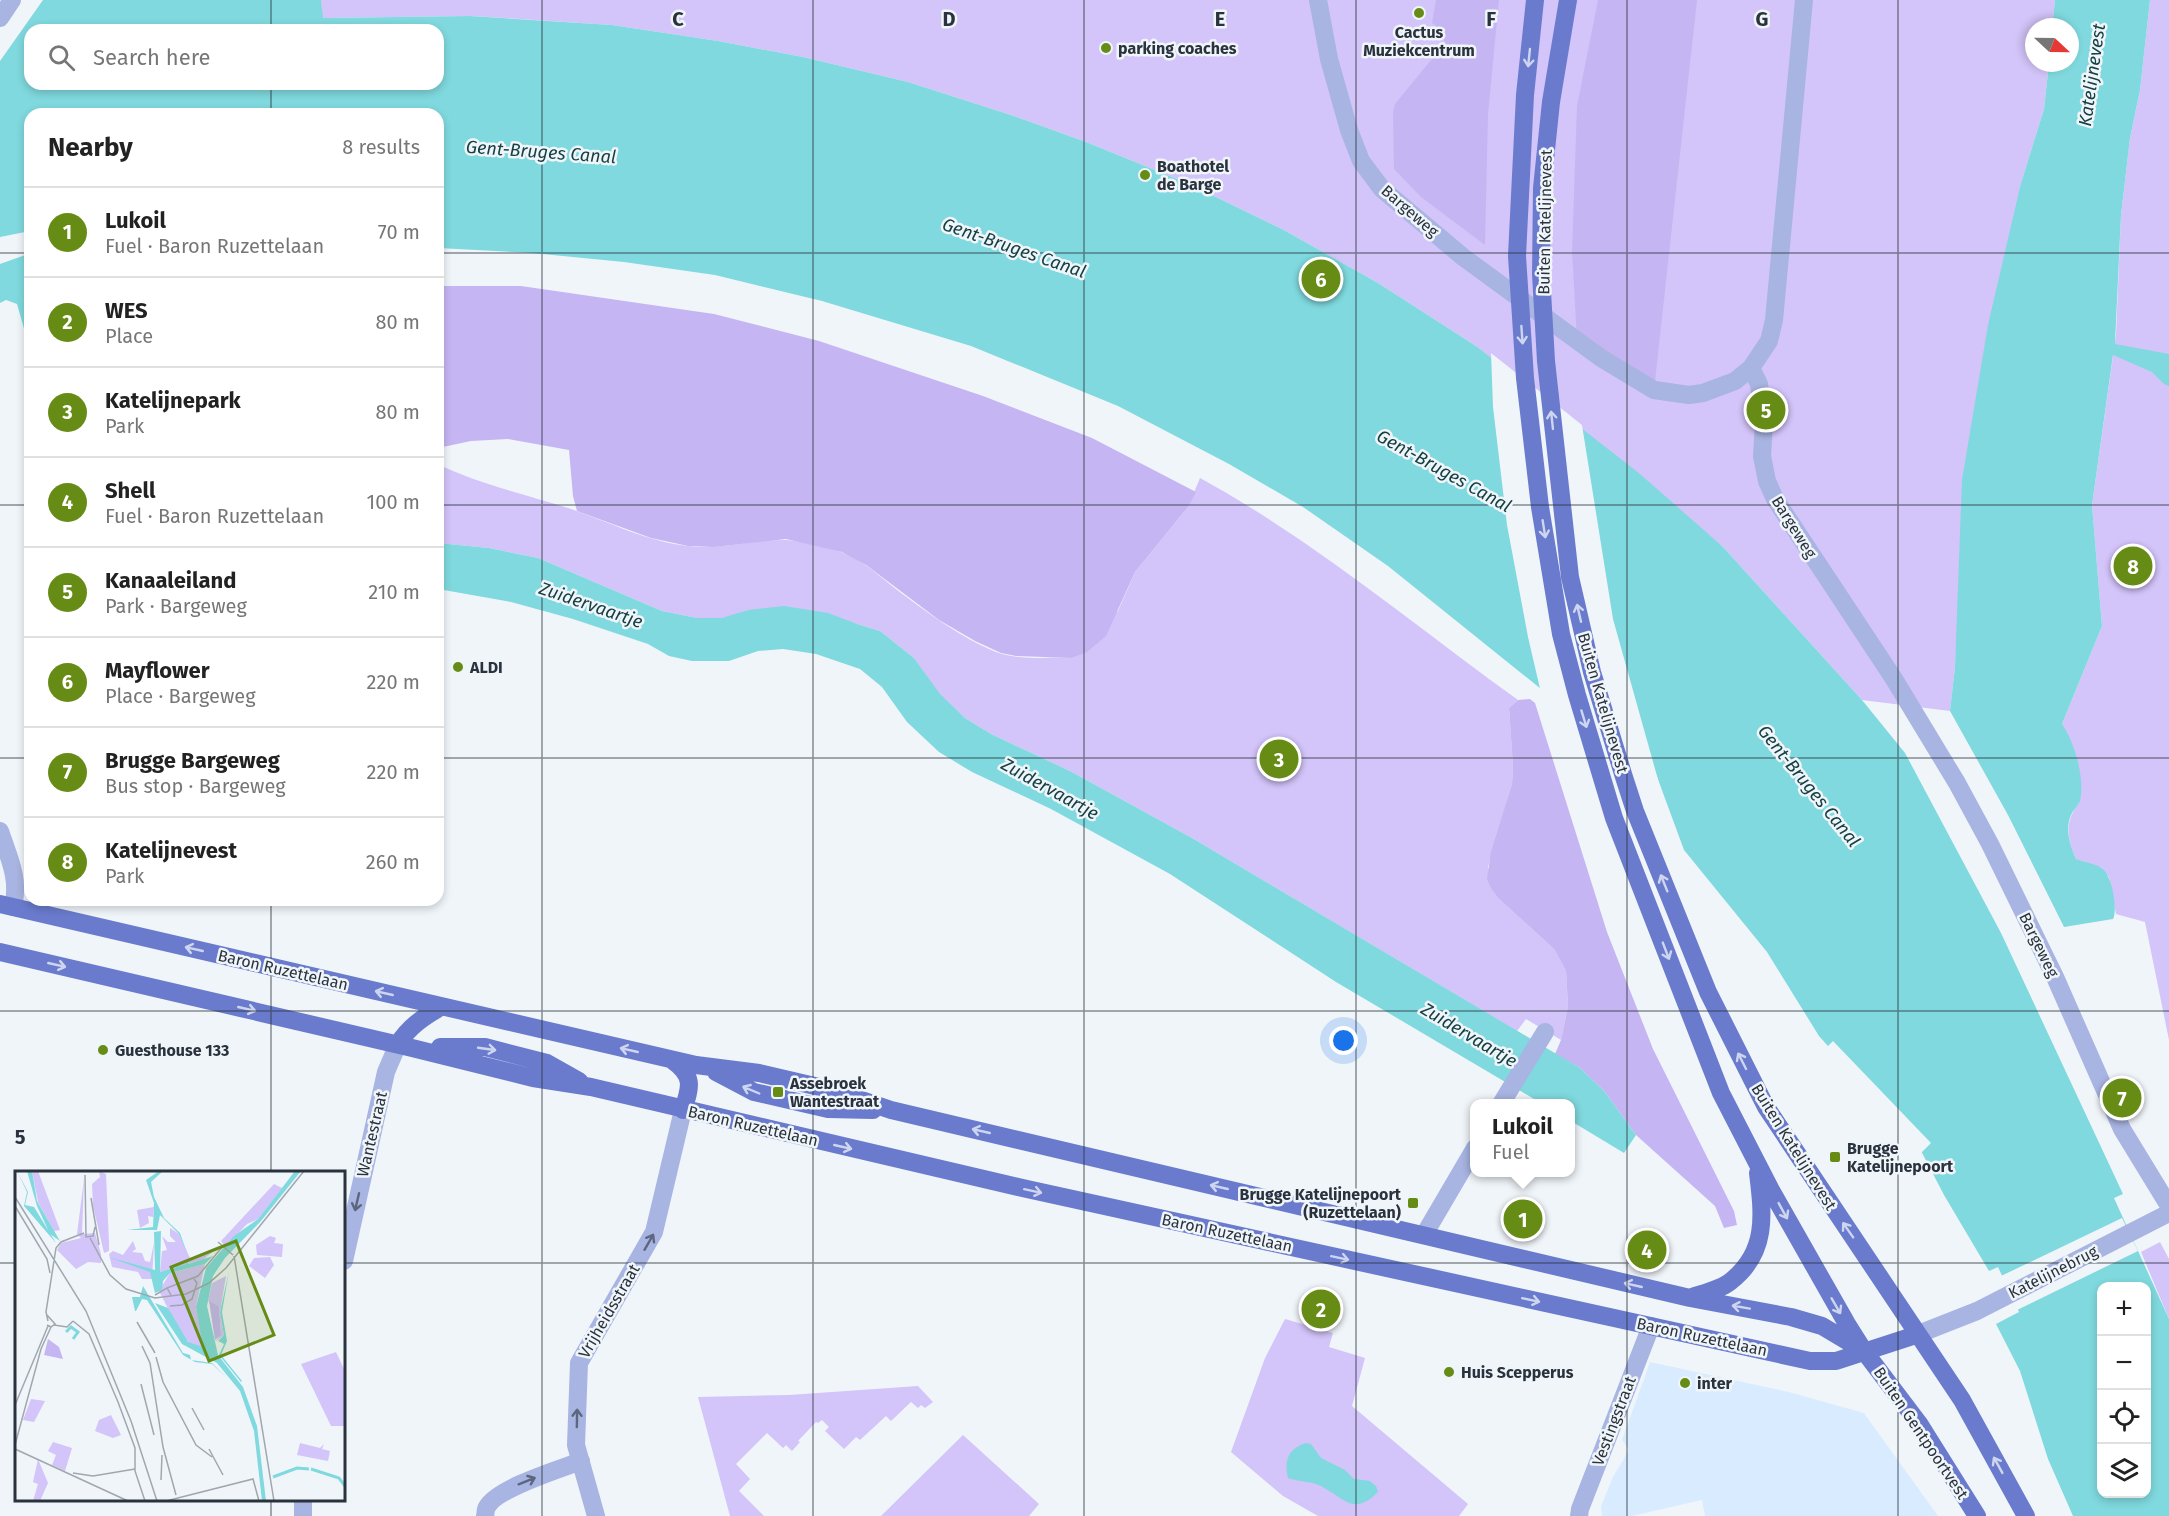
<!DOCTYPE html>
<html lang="en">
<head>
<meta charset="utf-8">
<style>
  :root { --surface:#fff; --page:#f6f6f6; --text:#222; --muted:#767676; --line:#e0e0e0; --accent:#678c16 }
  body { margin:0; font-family:"Fira Sans",sans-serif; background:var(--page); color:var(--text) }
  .controls { position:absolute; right:18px; bottom:18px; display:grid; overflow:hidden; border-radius:12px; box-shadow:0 3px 9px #0003 }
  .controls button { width:54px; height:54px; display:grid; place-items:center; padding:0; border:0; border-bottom:2px solid var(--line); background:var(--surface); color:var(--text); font:30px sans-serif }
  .compass { position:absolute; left:2025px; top:18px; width:54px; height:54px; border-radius:50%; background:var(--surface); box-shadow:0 3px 9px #0003; rotate:112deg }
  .you { position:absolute; left:1344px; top:1041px; width:21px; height:21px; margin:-15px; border:4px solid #fff; border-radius:50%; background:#1a73e8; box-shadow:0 0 0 9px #1a73e833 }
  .badge { display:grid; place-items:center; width:39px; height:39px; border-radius:50%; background:var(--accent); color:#fff; font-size:20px; font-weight:700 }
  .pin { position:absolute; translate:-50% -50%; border:3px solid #fff; box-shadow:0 2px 6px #0006 }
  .popup { position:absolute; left:1470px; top:1099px; width:105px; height:78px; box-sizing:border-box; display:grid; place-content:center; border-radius:12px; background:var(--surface); filter:drop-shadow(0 2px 4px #0005); font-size:20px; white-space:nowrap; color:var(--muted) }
  .popup b { font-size:22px; color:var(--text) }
  .popup::after { content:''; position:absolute; left:50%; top:100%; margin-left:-12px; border:12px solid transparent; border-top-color:var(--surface) }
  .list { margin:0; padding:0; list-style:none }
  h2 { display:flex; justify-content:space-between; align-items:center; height:78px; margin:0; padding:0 24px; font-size:26px }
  h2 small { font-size:20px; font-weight:400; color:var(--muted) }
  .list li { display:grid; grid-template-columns:39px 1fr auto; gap:18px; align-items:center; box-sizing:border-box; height:90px; padding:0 24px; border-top:2px solid var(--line) }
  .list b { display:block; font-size:22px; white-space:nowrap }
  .list p { margin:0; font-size:20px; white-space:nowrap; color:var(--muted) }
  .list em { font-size:20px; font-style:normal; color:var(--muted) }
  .icon { flex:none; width:33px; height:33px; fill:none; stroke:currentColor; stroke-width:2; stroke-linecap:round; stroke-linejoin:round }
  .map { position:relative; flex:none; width:2169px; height:1516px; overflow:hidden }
  .search { position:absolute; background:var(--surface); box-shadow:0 3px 9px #0003; left:24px; top:24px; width:420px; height:66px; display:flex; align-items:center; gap:15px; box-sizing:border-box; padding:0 21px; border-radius:18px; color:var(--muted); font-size:22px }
  .panel { position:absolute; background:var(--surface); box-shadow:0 3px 9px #0003; left:24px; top:108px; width:420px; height:798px; border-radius:18px }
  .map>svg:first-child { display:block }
</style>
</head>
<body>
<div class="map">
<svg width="2169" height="1516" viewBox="0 0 2169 1516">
  <rect width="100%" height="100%" fill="#f0f5fa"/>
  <path fill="#d9ecff" d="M1650,1362L1789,1392L1864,1413L1938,1516H1705L1702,1500L1632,1516H1602L1601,1506L1613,1477L1629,1450L1622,1440Z"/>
  <path fill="#d3c4f9" d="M321,0H2055L2052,27H2034V63H2049L2044,109L2021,183L1959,597L1955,667L1950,711L1862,700L1723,547L1476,346L1378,283L1282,229L1187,183L1086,142L1014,116L908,82L803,57L718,41L612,25L505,18L470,16L322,18Z
    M2150,0H2169V1040L2145,922L2116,914L2109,877L2102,868L2076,859C2067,838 2064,822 2079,803L2062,724L2102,626L2092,505L2116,335L2121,215L2130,138L2140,90Z
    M438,464C480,485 526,494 571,509C609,522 648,542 688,546C720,550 752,540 784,540C796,540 829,547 841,552C864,560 882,579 901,593C928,613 970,644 1002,654C1024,660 1049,657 1070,658L1118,611L1135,572L1188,507L1200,478C1313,540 1413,624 1518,700L1509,708L1513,767L1512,784L1488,867L1500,900L1554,949L1566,971L1568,1006L1561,1040L1526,1019L1517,1031L1192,838L1070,771L991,734L965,718L940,695L914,658L880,631L857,624L748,610L722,619L697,618L662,611L538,558L489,548L438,543Z
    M2160,1242L2169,1259V1319L2141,1252Z
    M1285,1319L1333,1333L1329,1347L1365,1358L1352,1406L1468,1504L1459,1516H1318L1283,1496L1231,1452L1265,1358Z
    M918,1386L933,1402L925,1408L921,1405L918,1408L911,1402L891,1421L886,1416L860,1440L856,1437L844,1449L825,1431L829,1427L822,1420L818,1423L816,1422L798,1441L800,1442L792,1451L786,1445L783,1448L767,1433L736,1464L750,1479L739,1491L764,1516H730L698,1397L789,1395Z
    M963,1435L1039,1504L1029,1516H881Z"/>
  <path fill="#c6b5f3" d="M1436,0H1499L1488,114L1485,245L1421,197L1394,169L1393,112L1395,104L1445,43L1438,27L1432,23Z
    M1598,0H1697L1654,390L1577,340L1572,251L1577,106Z
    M438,286H521L714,314L819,341L983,396L1092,438L1196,492L1188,507L1135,572L1106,636L1087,652L1071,658L1016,656L1001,653L975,641L939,620L866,565L842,552L786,539L714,547L688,546L651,538L577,511L573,496L569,450L508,439L471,441L438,448Z
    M1530,699L1535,703L1607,932L1653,1049L1734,1211L1737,1225L1724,1228L1715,1206L1636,1135L1604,1091L1580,1068L1555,1054L1561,1040L1568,1006L1566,971L1554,949L1500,900L1491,888L1487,879L1491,852L1512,784L1513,767L1509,708L1518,700Z"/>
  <path fill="#7fd9de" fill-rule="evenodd" d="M43,0H321L323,18L470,16L612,25L718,41L803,57L908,82L1014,116L1086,142L1187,183L1282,229L1378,283L1476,346L1640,474L1723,547L1862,700L1905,753L2001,933L2123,1194L2114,1198L2169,1319V1516H2073L2048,1459L2020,1371L1996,1324L2019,1312L1998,1267L1989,1271L1944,1195L1920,1149L1819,1036L1767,952L1684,850L1656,774L1561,705L1388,566L1303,507L1229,464L1118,406L971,346L822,301L715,275L624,262L532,253L438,248V114H30V231L0,237V61ZM30,30H438V84H30ZM2102,1286H2146V1494H2102Z
    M2055,0H2150L2140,90L2130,138L2121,215L2115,344L2169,354V386L2164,384L2152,372L2113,355L2092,505L2102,626L2062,724C2075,743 2085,779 2080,801C2078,806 2074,809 2072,813C2064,828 2070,845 2076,859C2084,862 2097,864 2103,869C2112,876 2118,910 2113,919L2064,927L2008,815L1950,711L1955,667L1962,480L1988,325L2021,183L2044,109L2049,63H2070V27H2052Z
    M28,254H30V343L27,339L17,304L6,300L0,303V264Z
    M438,543L489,548L538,558L662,611L697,618H722L748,610L784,606L828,613L857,624L880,631L914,658L940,694L965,718L991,734L1070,771L1192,838L1580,1068L1604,1091L1636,1135L1624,1153L1571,1121V1104L1541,1103L1336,982L1170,874L1051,809L972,772L939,752L907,722L882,687L860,669L816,654L783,649L758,651L729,661H692L669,656L648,644L573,619L511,602L438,589Z
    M1306,1443L1311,1444L1321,1458L1345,1470L1354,1479L1370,1481L1376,1486L1378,1492C1354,1516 1345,1499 1321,1486C1311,1481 1299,1482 1288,1478C1284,1460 1288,1449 1306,1443Z"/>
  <path fill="#f0f5fa" d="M1491,353L1582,425L1613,619L1664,801L1654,776L1541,693L1528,637L1507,525L1493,407Z
    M1833,1041L1931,1143L1921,1153L1826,1048Z
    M2122,1218L2138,1251L2017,1310L2001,1276Z"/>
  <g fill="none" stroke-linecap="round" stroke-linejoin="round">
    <path stroke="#a8b4e1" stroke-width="18" d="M1318,0L1329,59L1349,130L1361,161L1382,189L1463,257L1601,358L1654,390L1689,395L1703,393L1735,381L1751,368L1769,341L1774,320L1804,0
      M0,18L12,0
      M1751,368L1759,384L1764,422L1762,456L1767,481L1775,499L1894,679L1957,783L1990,844L2055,977L2122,1129L2169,1206
      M0,831C9,858 20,879 13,907
      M1501,1104L1545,1032
      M1424,1235L1475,1148
      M344,1261L386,1072L398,1044
      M1916,1335L1977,1311L2169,1213
      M303,1516V1500
      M485,1516C486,1513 485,1509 487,1507C497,1488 560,1469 581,1461
      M596,1516L576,1445L579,1363L654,1232L683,1110
      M1579,1516L1580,1509L1651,1326"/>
    <path stroke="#6a7bcd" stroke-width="18" d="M1535,0L1525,95L1517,256L1525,378L1540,507L1561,634L1577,695L1614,818L1721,1093L1772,1192L1847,1324L1864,1351L1920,1425L1977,1516
      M1568,0L1551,102L1542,188L1541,274L1546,361L1570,577L1592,672L1623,774L1635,811L1708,992L1766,1107L1962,1400L2026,1516
      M0,904L696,1065L759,1073L832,1090L891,1110L1690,1298L1791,1317L1822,1326L1864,1351
      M0,952L408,1047L533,1078L591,1087L1027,1189L1810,1361H1836L1916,1335
      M398,1044C409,1027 423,1017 441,1007
      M440,1047H485L547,1063L579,1081
      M672,1060C694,1076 691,1086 683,1110
      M716,1072L754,1092L828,1109L873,1110
      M1692,1297C1704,1293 1722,1289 1731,1281C1768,1252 1763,1214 1758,1173"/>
  </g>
  <defs><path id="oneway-shaft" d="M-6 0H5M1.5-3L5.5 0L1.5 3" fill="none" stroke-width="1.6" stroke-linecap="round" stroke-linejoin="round" transform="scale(1.5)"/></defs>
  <g stroke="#ced6ef">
    <use href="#oneway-shaft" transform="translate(1529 58) rotate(96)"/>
    <use href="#oneway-shaft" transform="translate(1522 335) rotate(86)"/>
    <use href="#oneway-shaft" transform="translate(1552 420) rotate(-96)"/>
    <use href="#oneway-shaft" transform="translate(1544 529) rotate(81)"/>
    <use href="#oneway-shaft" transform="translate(1579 613) rotate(-103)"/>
    <use href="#oneway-shaft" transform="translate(1584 719) rotate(73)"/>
    <use href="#oneway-shaft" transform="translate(1664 883) rotate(-112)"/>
    <use href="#oneway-shaft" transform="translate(194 949) rotate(-167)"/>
    <use href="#oneway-shaft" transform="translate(1666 951) rotate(69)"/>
    <use href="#oneway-shaft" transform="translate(57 965) rotate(13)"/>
    <use href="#oneway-shaft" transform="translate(384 993) rotate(-167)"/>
    <use href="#oneway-shaft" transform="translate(247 1009) rotate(13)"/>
    <use href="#oneway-shaft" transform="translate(487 1049) rotate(8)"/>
    <use href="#oneway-shaft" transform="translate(629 1050) rotate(-167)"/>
    <use href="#oneway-shaft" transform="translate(1742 1061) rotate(-117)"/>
    <use href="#oneway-shaft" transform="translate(751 1090) rotate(-157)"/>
    <use href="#oneway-shaft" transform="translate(981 1131) rotate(-167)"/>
    <use href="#oneway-shaft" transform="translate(843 1147) rotate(13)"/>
    <use href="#oneway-shaft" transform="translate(1219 1187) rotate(-167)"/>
    <use href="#oneway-shaft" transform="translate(1033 1191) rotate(12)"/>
    <use href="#oneway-shaft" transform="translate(1783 1211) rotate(61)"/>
    <use href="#oneway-shaft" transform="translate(1848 1230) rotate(-125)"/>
    <use href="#oneway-shaft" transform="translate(1340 1258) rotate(12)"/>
    <use href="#oneway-shaft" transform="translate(1633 1285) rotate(-167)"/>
    <use href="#oneway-shaft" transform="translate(1531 1300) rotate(12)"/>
    <use href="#oneway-shaft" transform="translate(1836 1306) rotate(60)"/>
    <use href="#oneway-shaft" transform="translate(1741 1307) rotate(-170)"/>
    <use href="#oneway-shaft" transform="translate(1998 1465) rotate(-119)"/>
  </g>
  <g stroke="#5c677f">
    <use href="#oneway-shaft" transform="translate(357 1202) rotate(103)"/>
    <use href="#oneway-shaft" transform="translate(649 1242) rotate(-60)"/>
    <use href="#oneway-shaft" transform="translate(577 1418) rotate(-89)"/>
    <use href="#oneway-shaft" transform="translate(527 1481) rotate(-22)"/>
  </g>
  <path fill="none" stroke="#2a333d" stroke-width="1.5" stroke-opacity="0.55" d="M271,0V30M542,0V1516M813,0V1516M1084,0V1516M1356,0V1516M1627,0V1516M1898,0V1516M271,84V114M0,253H30M438,253H2169M0,505H30M438,505H2169M0,758H30M438,758H2169M271,900V1172M0,1011H2169M0,1263H16M344,1263H2169M271,1500V1516"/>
  <g fill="#678c16" stroke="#f0f5fa" stroke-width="2">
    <circle cx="1419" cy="13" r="6"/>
    <circle cx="1106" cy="48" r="6"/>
    <circle cx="1145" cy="175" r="6"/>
    <circle cx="458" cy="667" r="6"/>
    <circle cx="103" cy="1050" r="6"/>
    <rect x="772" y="1086" width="12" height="12" rx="3"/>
    <rect x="1829" y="1151" width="12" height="12" rx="3"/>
    <rect x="1407" y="1197" width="12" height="12" rx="3"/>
    <circle cx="1449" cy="1372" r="6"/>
    <circle cx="1685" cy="1383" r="6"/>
  </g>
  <g text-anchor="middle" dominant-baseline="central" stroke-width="5" stroke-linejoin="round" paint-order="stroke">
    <g font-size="16" font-weight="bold" fill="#2a333d" stroke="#f0f5fa" text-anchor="start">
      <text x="1419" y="32" text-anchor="middle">Cactus<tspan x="1419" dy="18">Muziekcentrum</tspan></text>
      <text x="1118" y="48">parking coaches</text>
      <text x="1157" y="166">Boathotel<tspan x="1157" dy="18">de Barge</tspan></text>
      <text x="470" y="667">ALDI</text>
      <text x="115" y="1050">Guesthouse 133</text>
      <text x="790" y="1083">Assebroek<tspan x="790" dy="18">Wantestraat</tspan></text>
      <text x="1847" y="1148">Brugge<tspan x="1847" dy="18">Katelijnepoort</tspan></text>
      <text x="1401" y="1194" text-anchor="end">Brugge Katelijnepoort<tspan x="1401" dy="18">(Ruzettelaan)</tspan></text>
      <text x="1461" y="1372">Huis Scepperus</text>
      <text x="1697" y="1383">inter</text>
    </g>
    <g font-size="16" fill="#2a333d" stroke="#f0f5fa">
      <text transform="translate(1410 211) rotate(41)">Bargeweg</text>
      <text transform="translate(1545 222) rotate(-89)">Buiten Katelijnevest</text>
      <text transform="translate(1794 527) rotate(58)">Bargeweg</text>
      <text transform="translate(1603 703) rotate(74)">Buiten Katelijnevest</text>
      <text transform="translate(2039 945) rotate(64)">Bargeweg</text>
      <text transform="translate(283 970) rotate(13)">Baron Ruzettelaan</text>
      <text transform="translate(753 1126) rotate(13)">Baron Ruzettelaan</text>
      <text transform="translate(372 1134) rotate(-77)">Wantestraat</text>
      <text transform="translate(1794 1147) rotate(58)">Buiten Katelijnevest</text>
      <text transform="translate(1227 1233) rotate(12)">Baron Ruzettelaan</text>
      <text transform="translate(2053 1272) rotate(-27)">Katelijnebrug</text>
      <text transform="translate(609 1311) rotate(-60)">Vrijheidsstraat</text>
      <text transform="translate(1702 1337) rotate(12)">Baron Ruzettelaan</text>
      <text transform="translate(1614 1421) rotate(-69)">Vestingstraat</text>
      <text transform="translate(1921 1433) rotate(56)">Buiten Gentpoortvest</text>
    </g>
    <g font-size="18" font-style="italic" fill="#164143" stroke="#f0f5fa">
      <text transform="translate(2092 75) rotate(-82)">Katelijnevest</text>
      <text transform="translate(541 152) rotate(4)">Gent-Bruges Canal</text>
      <text transform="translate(1014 248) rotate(19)">Gent-Bruges Canal</text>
      <text transform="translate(1444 471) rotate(29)">Gent-Bruges Canal</text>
      <text transform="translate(591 605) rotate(19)">Zuidervaartje</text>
      <text transform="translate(1809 786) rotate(51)">Gent-Bruges Canal</text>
      <text transform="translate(1050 789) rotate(29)">Zuidervaartje</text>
      <text transform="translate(1469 1035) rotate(31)">Zuidervaartje</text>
    </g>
  </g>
  <g transform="translate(15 1171)">
    <rect width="330" height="330" fill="#f0f5fa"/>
    <path d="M17,0H23L45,59L39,60L23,31ZM84,0L91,3L94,72V80L89,82L78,35L77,13L85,6ZM69,8L67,63L80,62L86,83V92L73,91L61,98L42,79L46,72L66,67L62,63ZM259,13L267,17L243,48L232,53L210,76L206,70ZM139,36L138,46L133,45L134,52L125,57L122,39ZM155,57L164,63L175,87L204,75L189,88L145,101L147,80L152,79L147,65L153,71H161L155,65ZM255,65L261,67L259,72L268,73L267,86L242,84L241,74ZM118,70L121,78L117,81L127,82L130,90L135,91L139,72L137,108H127L123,101L97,96L94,83L98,80L108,84ZM255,86L259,94L250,107L234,95L239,87ZM190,93L181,136L189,176H178L166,163L144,120L155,102ZM211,105L205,141L209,164L200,171L206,163L204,135L193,130L197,112ZM321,181L330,200V255H316L286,193ZM16,228L30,230L19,251L8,249ZM96,244L106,264L98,267L80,260L84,249ZM38,271L57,277L50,300L37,294L41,284L33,280ZM285,272L305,277L309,273L307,278L315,280L313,290L282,284ZM23,288L33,312L25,330H18L23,313L18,311Z" fill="#d3c4f9"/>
    <path d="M194,130L204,135L206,164L200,169ZM33,168L44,176L48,188L29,184Z" fill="#c6b5f3"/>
    <path d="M2,0L13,21L10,34L19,36L41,72L9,35L12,21ZM12,0H17L22,30L45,70L35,63L22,35ZM144,0H148L136,11L139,26L149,47L165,62L172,82L164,63L145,44L142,59H112L138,56L139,32L131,9ZM280,0H286L246,50L210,87L198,105L192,135L203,184L228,216L242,255L251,330H247L239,260L225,220L202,192L167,173L140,132L153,137L173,171L188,176L181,136L191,97L219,65L243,48ZM146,60L145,101L171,93V88L173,93L198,85L190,93L155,102L148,110L147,119L140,122L135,101L93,86L140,99L139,61ZM214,100L207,141L212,170L206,184L227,210L226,211L204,184L209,173L203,170L209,164L205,141ZM128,115L168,182L175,184L176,189L197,192L212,207L197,193L180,191L168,184L132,129L127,128L121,140H120L117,126H125Z" fill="#7fd9de"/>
    <path fill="none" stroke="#7fd9de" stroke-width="3" d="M51,161L56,156L63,161L58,168M296,298L324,307L330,315M258,306L282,297L294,298"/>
    <path fill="none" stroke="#a1a7ae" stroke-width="1.5" d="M70,4L71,66L78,65L80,56M0,26L71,140L116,250L142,330M76,27L84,74M0,35L32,88L35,102M75,67L95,104L111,118L140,127L171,123L194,112L211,97L289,0M203,71L218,84M219,85L259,330M152,117L183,105L208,75M140,124L152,117L156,124M155,135L167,134L177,128L182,112L179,108M32,144L40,153L36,156L32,154M33,150L31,141L41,77L46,71L69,62M58,150L74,163L103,231L120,277V300L130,330M122,151L140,182M39,154L52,156L58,150M127,175L135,192L148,276L161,324M141,186L148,211L181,274L197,286M126,213L139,264M0,234L33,155M177,237L189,259M0,274L26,178L36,156M0,278L113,330M194,278L208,304M58,302L78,305L120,298M146,309L147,284M151,330L238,308L244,330"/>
    <path fill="#678c16" fill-opacity="0.15" stroke="#678c16" stroke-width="3" d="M221,70L259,164L194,190L156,96Z"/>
    <rect width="330" height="330" fill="none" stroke="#2a333d" stroke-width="3"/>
  </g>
  <g font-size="20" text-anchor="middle" font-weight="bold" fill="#2a333d" stroke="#f0f5fa" stroke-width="5" stroke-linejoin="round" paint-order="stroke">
    <text x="678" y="26">C</text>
    <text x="949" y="26">D</text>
    <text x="1220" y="26">E</text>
    <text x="1491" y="26">F</text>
    <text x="1762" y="26">G</text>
    <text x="20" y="1144">5</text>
  </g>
</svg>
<div class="controls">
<button>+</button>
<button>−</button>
<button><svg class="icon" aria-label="locate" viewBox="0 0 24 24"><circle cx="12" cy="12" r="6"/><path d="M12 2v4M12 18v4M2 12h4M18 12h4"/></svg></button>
<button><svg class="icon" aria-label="layers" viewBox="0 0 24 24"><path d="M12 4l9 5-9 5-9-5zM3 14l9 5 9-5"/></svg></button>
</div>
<svg class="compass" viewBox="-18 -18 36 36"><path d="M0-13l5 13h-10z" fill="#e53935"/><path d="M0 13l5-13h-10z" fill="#767676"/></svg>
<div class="you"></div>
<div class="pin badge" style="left:1523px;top:1219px">1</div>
<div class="popup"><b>Lukoil</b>Fuel</div>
<div class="pin badge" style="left:1321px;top:1309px">2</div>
<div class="pin badge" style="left:1279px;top:759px">3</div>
<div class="pin badge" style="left:1647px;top:1250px">4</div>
<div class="pin badge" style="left:1766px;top:410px">5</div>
<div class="pin badge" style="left:1321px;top:279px">6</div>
<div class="pin badge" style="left:2122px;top:1098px">7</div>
<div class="pin badge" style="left:2133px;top:566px">8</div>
<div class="search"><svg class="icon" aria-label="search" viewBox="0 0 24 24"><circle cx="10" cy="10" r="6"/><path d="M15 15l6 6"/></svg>Search here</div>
<section class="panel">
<h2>Nearby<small>8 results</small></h2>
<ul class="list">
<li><span class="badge">1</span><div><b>Lukoil</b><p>Fuel · Baron Ruzettelaan</p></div><em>70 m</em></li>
<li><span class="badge">2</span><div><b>WES</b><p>Place</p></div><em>80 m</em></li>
<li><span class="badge">3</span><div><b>Katelijnepark</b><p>Park</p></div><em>80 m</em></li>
<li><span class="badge">4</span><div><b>Shell</b><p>Fuel · Baron Ruzettelaan</p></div><em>100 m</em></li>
<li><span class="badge">5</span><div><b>Kanaaleiland</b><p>Park · Bargeweg</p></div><em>210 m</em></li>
<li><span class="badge">6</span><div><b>Mayflower</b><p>Place · Bargeweg</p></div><em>220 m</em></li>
<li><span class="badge">7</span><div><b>Brugge Bargeweg</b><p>Bus stop · Bargeweg</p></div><em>220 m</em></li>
<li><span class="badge">8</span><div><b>Katelijnevest</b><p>Park</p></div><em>260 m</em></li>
</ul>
</section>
</div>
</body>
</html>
